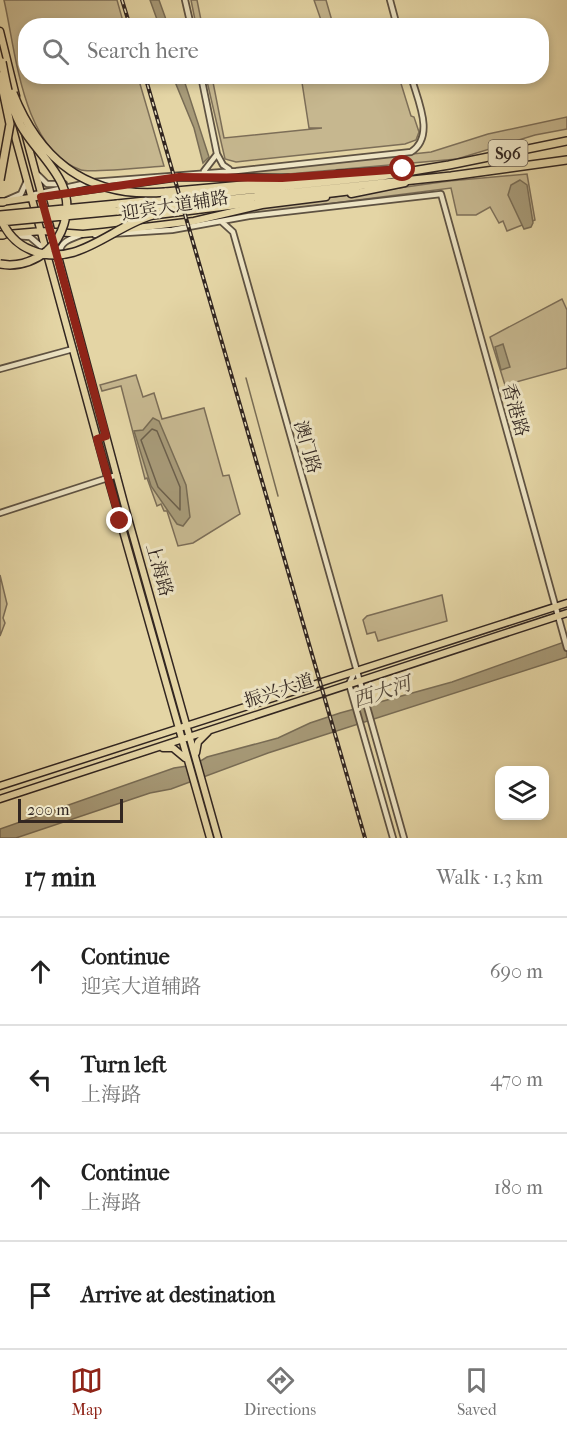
<!DOCTYPE html>
<html lang="en">
<head>
<meta charset="utf-8">
<style>
  :root { --surface:#fff; --page:#f2f2f2; --text:#222; --muted:#767676; --line:#e0e0e0; --accent:#8f2418 }
  body { margin:0; font-family:"IM FELL French Canon","Noto Serif SC",serif; background:var(--page); color:var(--text) }
  .controls { position:absolute; right:18px; bottom:18px; display:grid; overflow:hidden; border-radius:12px; box-shadow:0 3px 9px #0003 }
  .controls button { width:54px; height:54px; display:grid; place-items:center; padding:0; border:0; border-bottom:2px solid var(--line); background:var(--surface); color:var(--text); font:30px sans-serif }
  .scale { position:absolute; left:18px; bottom:15px; width:105px; box-sizing:border-box; padding-left:6px; border:3px solid #322621; border-top:0; font-size:16px; line-height:21px; white-space:nowrap; color:#322621; -webkit-text-stroke:4px #ede4c4; paint-order:stroke }
  .stop { position:absolute; width:18px; height:18px; margin:-14px; border:4px solid #8f2418; border-radius:50%; background:#fff }
  .stop.end { background:#8f2418; border-color:#fff; box-shadow:0 2px 6px #0008 }
  .list { margin:0; padding:0; list-style:none }
  h2 { display:flex; justify-content:space-between; align-items:center; height:78px; margin:0; padding:0 24px; font-size:26px }
  h2 small { font-size:20px; font-weight:400; color:var(--muted) }
  .list li { display:grid; grid-template-columns:39px 1fr auto; gap:18px; align-items:center; box-sizing:border-box; height:108px; padding:0 24px; border-top:2px solid var(--line) }
  .list b { display:block; font-size:22px; white-space:nowrap }
  .list p { margin:0; font-size:20px; white-space:nowrap; color:var(--muted) }
  .list em { font-size:20px; font-style:normal; color:var(--muted) }
  .icon { flex:none; width:33px; height:33px; fill:none; stroke:currentColor; stroke-width:2; stroke-linecap:round; stroke-linejoin:round }
  .map { position:relative; flex:none; width:567px; height:838px; overflow:hidden }
  .search { position:absolute; background:var(--surface); box-shadow:0 3px 9px #0003; left:18px; right:18px; top:18px; height:66px; display:flex; align-items:center; gap:15px; box-sizing:border-box; padding:0 21px; border-radius:24px; color:var(--muted); font-size:22px }
  .sheet { height:510px; background:var(--surface) }
  nav { display:flex; justify-content:space-around; align-items:center; box-sizing:border-box; height:84px; border-top:2px solid var(--line); background:var(--surface); font-size:16px; color:var(--muted) }
  nav a { display:grid; justify-items:center; gap:3px }
  nav .on { color:var(--accent) }
  .map>svg:first-child { display:block }
</style>
</head>
<body>
<div class="map">
<svg width="567" height="838" viewBox="0 0 567 838">
  <rect width="100%" height="100%" fill="#e4d5a5"/>
  <filter id="stains"><feTurbulence type="fractalNoise" baseFrequency=".00333" numOctaves="4"/><feColorMatrix values="0 0 0 0 .2 0 0 0 0 .09 0 0 0 0 .02 0 0 0 .5 -.17"/></filter>
  <radialGradient id="worn" r=".72"><stop offset=".6" stop-color="#630" stop-opacity="0"/><stop offset="1" stop-color="#630" stop-opacity=".3"/></radialGradient>
  <path fill="#c6b78f" stroke="#7c6e58" stroke-width="1.5" d="M4,0H117L124,25L26,26V76L138,77L164,166C149,167 90,173 81,170C22,149 16,52 4,0Z
    M191,0H197L202,25H196Z
    M314,0H326L332,21L322,23Z
    M301,76L399,77L411,116L414,117L419,132L416,140L405,144L236,162L225,159L206,77H212L224,138L322,128H309Z
    M567,117V129L535,135L457,159L277,175L236,173L431,152L488,134Z
    M527,174L535,220L507,231L503,221L499,223L490,207L476,215H457L451,188L233,216L268,206L449,181Z
    M562,299L567,310V368L505,385L490,337Z
    M136,375L143,397L154,393L162,419L204,408L223,476L229,475L240,514L193,543L178,546L167,511H164L161,504L157,506L147,478L145,479L121,386L102,391L100,385Z
    M0,575L7,604L3,618L5,623L0,636Z
    M442,595L447,621L378,641L375,632L367,634L363,620L367,616Z"/>
  <path fill="#a79a78" stroke="#786c55" stroke-width="1.5" d="M150,0H159L168,25H159Z
    M173,77H183L209,157L203,163L194,128Z
    M520,180L527,185L533,223L531,227L524,229L508,195L511,185Z
    M503,344L510,367L501,370L495,347Z
    M153,418L159,421L186,485L190,517L183,526L177,524L151,486L134,431L143,430Z
    M567,641V657L268,753L171,789L150,793L16,838H0V829L174,768L194,765L207,757L278,738L310,723L340,713L452,682Z"/>
  <g fill="none" stroke-linecap="round" stroke-linejoin="round">
    <path stroke="#6c604c" stroke-width="1.5" d="M152,429L157,431L180,487V510L158,487L141,440Z"/>
    <path stroke="#786c55" stroke-width="1.5" d="M246,378L278,496"/>
    <g stroke="#5e5242" stroke-width="8">
      <path id="minor" d="M185,0L191,26
        M390,0L397,26
        M201,76L217,154L223,165L229,169
        M204,171L217,154
        M38,175L47,184H64
        M32,195L92,182L236,171L411,152C436,136 417,99 411,76
        M7,200L21,194L26,183
        M222,222L233,232L404,838
        M95,235L172,230L249,216L441,194L567,648
        M15,236L30,237L44,249
        M60,256C58,242 70,239 81,235
        M0,369L73,349
        M0,513L117,475
        M355,671L349,684L393,838"/>
    </g>
    <g stroke="#322621" stroke-width="9">
      <path id="major" d="M0,31L16,96
        M11,122L106,471L210,838
        M25,133L128,518L218,838
        M337,174L411,169
        M351,194L405,183
        M1,202L179,177L288,178
        M7,234L42,231L83,234L103,232L194,221L262,205L326,197
        M163,748H173L185,758
        M196,753L198,742L208,732
        M0,786L567,603
        M0,799L567,613"/>
    </g>
    <g stroke="#322621" stroke-width="10">
      <path id="highway" d="M165,192L343,176
        M0,202H3
        M117,204L382,176L449,165L567,141
        M117,211L451,176L567,160
        M153,215L356,190
        M0,235H3"/>
    </g>
    <use href="#minor" stroke="#ede4c4" stroke-width="4.5"/>
    <use href="#major" stroke="#e4d5a5" stroke-width="6"/>
    <use href="#highway" stroke="#e4d5a5" stroke-width="7"/>
    <g stroke="#322621" stroke-width="4">
      <path id="rail" d="M122,0L130,26
        M145,76L365,838"/>
    </g>
    <use href="#rail" stroke="#ede4c4" stroke-width="1.5" stroke-dasharray="4.5" stroke-linecap="butt"/>
    <g stroke="#322621" stroke-width="10" stroke-linecap="butt">
      <path id="highway-bridge" d="M0,76L10,124L0,180
        M13,93C40,161 89,199 165,192
        M0,215L117,204
        M0,217C6,232 16,244 31,250C76,270 112,226 153,215
        M0,222L117,211
        M0,264C17,267 33,262 47,251C55,244 61,234 64,224C78,181 38,157 20,124C10,105 6,83 2,62"/>
    </g>
    <use href="#highway-bridge" stroke="#e4d5a5" stroke-width="7"/>
  </g>
  <g fill="none" stroke-linecap="round" stroke-linejoin="round">
    <path stroke="#8f2418" stroke-width="8" d="M120,521L97,439L106,436L41,197L179,177L282,178L403,169"/>
  </g>
  <g text-anchor="middle" dominant-baseline="central" stroke-width="6" stroke-linejoin="round" paint-order="stroke">
    <rect fill="#ede4c4" stroke="#6a5f52" stroke-width="1.5" x="488.5" y="140" width="39" height="26" rx="4.5"/>
    <g font-size="16" font-weight="bold" fill="#322621">
      <text x="508" y="153">S96</text>
    </g>
    <g font-size="18" fill="#322621" stroke="#ede4c4">
      <text transform="translate(175 206) rotate(-9)">迎宾大道辅路</text>
      <text transform="translate(515 410) rotate(74)">香港路</text>
      <text transform="translate(307 447) rotate(74)">澳门路</text>
      <text transform="translate(159 570) rotate(74)">上海路</text>
      <text transform="translate(279 691) rotate(-18)">振兴大道</text>
    </g>
    <g font-size="20" font-style="italic" fill="#55493b" stroke="#ede4c4">
      <text transform="translate(382 692) rotate(-18)">西大河</text>
    </g>
  </g>
  <rect width="100%" height="100%" filter="url(#stains)"/>
  <rect width="100%" height="100%" fill="url(#worn)"/>
</svg>
<div class="controls">
<button><svg class="icon" aria-label="layers" viewBox="0 0 24 24"><path d="M12 4l9 5-9 5-9-5zM3 14l9 5 9-5"/></svg></button>
</div>
<div class="scale">200 m</div>
<div class="stop" style="left:403px;top:169px"></div>
<div class="stop end" style="left:120px;top:521px"></div>
<div class="search"><svg class="icon" aria-label="search" viewBox="0 0 24 24"><circle cx="10" cy="10" r="6"/><path d="M15 15l6 6"/></svg>Search here</div>
</div>
<section class="sheet">
<h2>17 min<small>Walk · 1.3 km</small></h2>
<ul class="list">
<li><svg class="icon" aria-label="ahead" viewBox="0 0 24 24"><path d="M12 20V5M6 11l6-6 6 6"/></svg><div><b>Continue</b><p>迎宾大道辅路</p></div><em>690 m</em></li>
<li><svg class="icon" aria-label="left" viewBox="0 0 24 24"><path d="M17 20v-9H6M10 6l-5 5 5 5"/></svg><div><b>Turn left</b><p>上海路</p></div><em>470 m</em></li>
<li><svg class="icon" aria-label="ahead" viewBox="0 0 24 24"><path d="M12 20V5M6 11l6-6 6 6"/></svg><div><b>Continue</b><p>上海路</p></div><em>180 m</em></li>
<li><svg class="icon" aria-label="arrive" viewBox="0 0 24 24"><path d="M6 21V4h12l-3 4 3 4H6"/></svg><div><b>Arrive at destination</b></div></li>
</ul>
</section>
<nav>
<a class="on"><svg class="icon" aria-label="map" viewBox="0 0 24 24"><path d="M3 6l6-2 6 2 6-2v14l-6 2-6-2-6 2zM9 4v14M15 6v14"/></svg>Map</a>
<a><svg class="icon" aria-label="directions" viewBox="0 0 24 24"><path d="M12 3l9 9-9 9-9-9zM9 14v-3h6M13 9l2 2-2 2"/></svg>Directions</a>
<a><svg class="icon" aria-label="saved" viewBox="0 0 24 24"><path d="M7 4h10v16l-5-4-5 4z"/></svg>Saved</a>
</nav>
</body>
</html>
